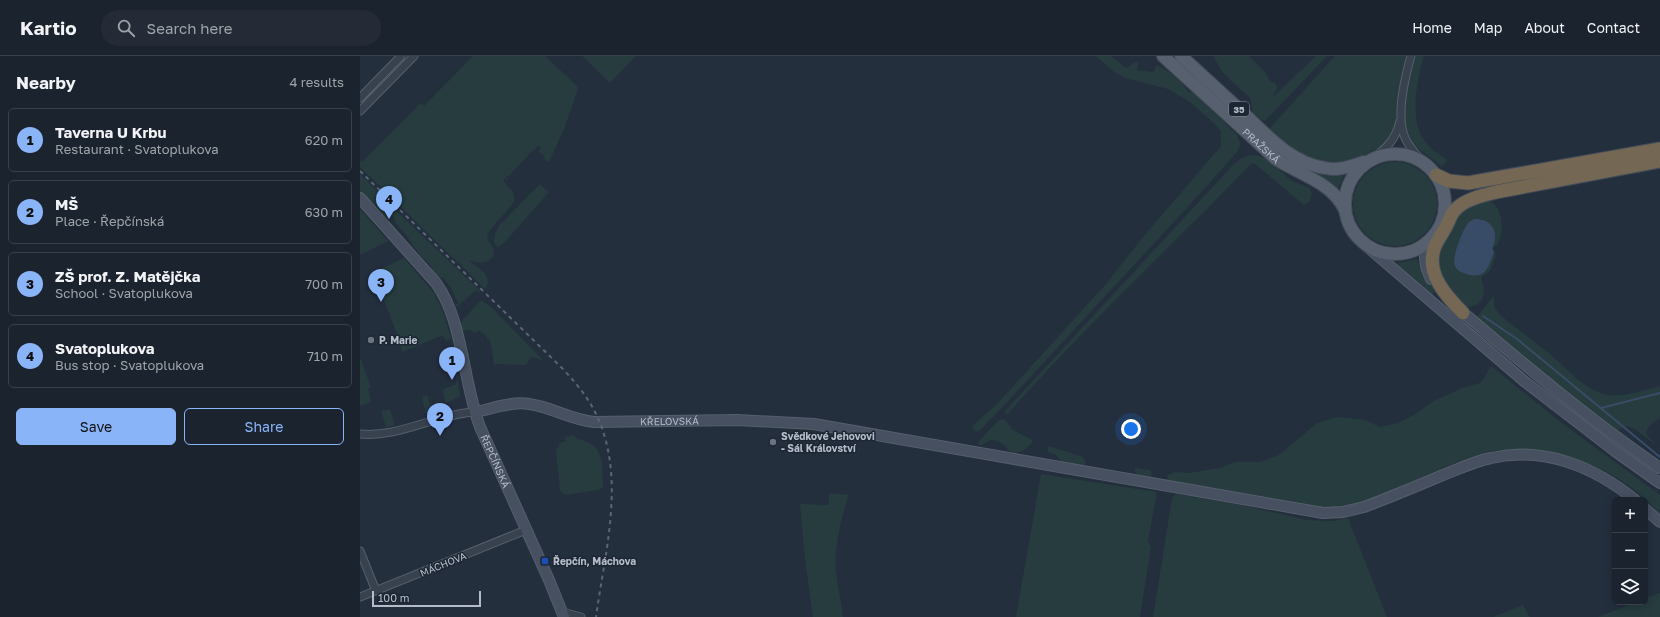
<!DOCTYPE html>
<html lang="en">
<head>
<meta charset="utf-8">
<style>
  :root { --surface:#1b232e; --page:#242b36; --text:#f1f3f6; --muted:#a0a4aa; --line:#39404a; --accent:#8ab4f8 }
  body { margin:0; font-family:"Golos Text",sans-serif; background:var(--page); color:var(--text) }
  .controls { position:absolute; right:12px; bottom:12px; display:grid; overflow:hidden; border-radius:6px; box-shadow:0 2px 10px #0003 }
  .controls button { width:36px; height:36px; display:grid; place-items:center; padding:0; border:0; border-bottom:1px solid var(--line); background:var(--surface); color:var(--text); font:20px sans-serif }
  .scale { position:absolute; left:12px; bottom:10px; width:109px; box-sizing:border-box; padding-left:4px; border:2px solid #b4bcc9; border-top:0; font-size:11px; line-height:14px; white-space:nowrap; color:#b4bcc9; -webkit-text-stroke:3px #1d2633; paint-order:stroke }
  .you { position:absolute; left:771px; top:373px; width:14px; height:14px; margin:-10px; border:3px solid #fff; border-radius:50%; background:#1a73e8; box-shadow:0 0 0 6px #1a73e833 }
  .badge { display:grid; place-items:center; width:26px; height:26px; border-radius:50%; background:var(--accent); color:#111; font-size:13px; font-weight:700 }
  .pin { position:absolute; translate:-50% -33px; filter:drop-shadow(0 1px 2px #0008) }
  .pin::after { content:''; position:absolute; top:21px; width:14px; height:12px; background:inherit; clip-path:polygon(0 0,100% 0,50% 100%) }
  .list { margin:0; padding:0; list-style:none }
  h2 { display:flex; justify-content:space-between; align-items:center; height:52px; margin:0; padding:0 16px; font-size:17px }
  h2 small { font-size:13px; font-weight:400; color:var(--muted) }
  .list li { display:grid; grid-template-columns:26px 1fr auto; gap:12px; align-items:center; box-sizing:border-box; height:64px; margin:0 8px 8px; padding:0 8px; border:1px solid var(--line); border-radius:6px }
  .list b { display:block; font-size:15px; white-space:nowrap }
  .list p { margin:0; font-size:13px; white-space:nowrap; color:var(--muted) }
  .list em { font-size:13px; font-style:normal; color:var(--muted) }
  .actions { display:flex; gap:8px; padding:12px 16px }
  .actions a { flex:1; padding:9px 0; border:1px solid var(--accent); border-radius:6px; text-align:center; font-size:14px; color:var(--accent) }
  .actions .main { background:var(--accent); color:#111 }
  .icon { flex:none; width:22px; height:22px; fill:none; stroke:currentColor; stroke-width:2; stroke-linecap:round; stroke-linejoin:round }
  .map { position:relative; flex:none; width:1300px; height:561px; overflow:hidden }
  header { display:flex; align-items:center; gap:24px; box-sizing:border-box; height:56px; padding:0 20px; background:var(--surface); border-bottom:1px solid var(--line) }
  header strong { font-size:19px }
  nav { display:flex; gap:22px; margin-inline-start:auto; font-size:14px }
  .search { width:280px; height:36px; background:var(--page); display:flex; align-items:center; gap:10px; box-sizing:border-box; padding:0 14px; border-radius:22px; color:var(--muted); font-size:15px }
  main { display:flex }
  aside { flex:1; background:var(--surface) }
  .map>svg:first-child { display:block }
</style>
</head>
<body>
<header>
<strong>Kartio</strong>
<div class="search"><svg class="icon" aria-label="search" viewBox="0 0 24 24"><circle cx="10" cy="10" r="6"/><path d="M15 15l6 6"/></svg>Search here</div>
<nav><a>Home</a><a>Map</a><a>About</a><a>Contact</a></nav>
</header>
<main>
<aside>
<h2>Nearby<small>4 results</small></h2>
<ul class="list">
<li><span class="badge">1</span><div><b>Taverna U Krbu</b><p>Restaurant · Svatoplukova</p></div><em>620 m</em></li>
<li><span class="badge">2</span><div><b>MŠ</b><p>Place · Řepčínská</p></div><em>630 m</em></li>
<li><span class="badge">3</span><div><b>ZŠ prof. Z. Matějčka</b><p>School · Svatoplukova</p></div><em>700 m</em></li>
<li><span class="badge">4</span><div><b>Svatoplukova</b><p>Bus stop · Svatoplukova</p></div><em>710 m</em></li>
</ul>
<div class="actions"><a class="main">Save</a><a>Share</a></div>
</aside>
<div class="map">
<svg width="1300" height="561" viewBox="0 0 1300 561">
  <rect width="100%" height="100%" fill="#242f3e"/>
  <path fill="#263c3f" d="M113,0H185L217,30L218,33L204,73L189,106H188L183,102L184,100L178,95L181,92L179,90L173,94L148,121L147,119L146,121L148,123L147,125L145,122L143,125L152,134L155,144C148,156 136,164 129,176C123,186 135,189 134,196C132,209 118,208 109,204C113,210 136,218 125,233L99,207L102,206H98C74,184 52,162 29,139L30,136L28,138L0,111V105L2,106L61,47L64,50Z
    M222,0H276L250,27Z
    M736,0H751L766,12L774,7L778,6L777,14L794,16L796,9C809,15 821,23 828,36H833L877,79L881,89L876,97L846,131L637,357L618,376L614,374L612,370L637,348L746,228L783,181L861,90V76L856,69L830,46L808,33L765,22L754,16Z
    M853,0H889L906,17L909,24L916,28L917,32L913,41L956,0H967L905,65L901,64L893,57L890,42L863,17Z
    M975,0H1046L1039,36L1036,71L1027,86L1021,91C1009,96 995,106 982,107C954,111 928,92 909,73Z
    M1056,0H1064C1057,22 1050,61 1062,81C1068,91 1078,98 1087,104L1082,111C1073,101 1059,96 1051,85C1039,69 1050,19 1056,0Z
    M890,99C906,98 916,111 927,121C933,126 943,129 950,132L952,138L949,146L944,149L895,108L892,107C811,191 724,271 647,359L645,355L874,108L880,103Z
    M993 148a42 42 0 1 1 84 0a42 42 0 1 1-84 0Z
    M950,115L968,119H984L978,133L969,125Z
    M0,118L24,142L26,146V143L31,150L120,235V237L116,234L98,250H94L98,247L91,232L83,221L79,223L72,213L71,210L60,199L46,179L35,166L36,164L32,160L28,163L18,155L0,136Z
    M180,128L189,136L145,186L138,192C131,185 135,177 139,170Z
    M1127,144C1142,148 1144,170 1140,183C1139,187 1136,190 1133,193L1134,196H1136C1134,206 1132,217 1121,221C1124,232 1127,241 1117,249L1108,251L1099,246L1089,235L1077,212L1079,190L1103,152Z
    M0,153L28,185L0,199Z
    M44,202L74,237L83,256L91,282L86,285L83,279L42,296L40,285L13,217Z
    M1057,203L1063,217L1074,233L1075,236L1072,239L1037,209L1038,207Z
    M1134,239V250L1139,258C1155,272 1173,284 1190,298C1207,312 1225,336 1249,339C1265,341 1285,334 1300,330V362L1292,367L1286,375L1287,379L1297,390L1275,373L1266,370L1258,374L1212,340L1116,262Z
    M121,244L130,250L184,305L172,301L165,309L134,308L130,284L127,283L126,280L119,274L116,277L109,274L102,275L100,267Z
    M0,301L11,331L8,332L11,346L0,350Z
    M95,301L100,340L86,347L83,336L84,333L96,328L97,325L96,318H94L91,309L87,311L85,306Z
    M1131,310L1203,368L1300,439V458C1294,453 1289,446 1283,441C1245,406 1179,385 1128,396C1105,402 1082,413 1060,422C1033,433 1006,448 978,452C958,455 936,449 918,445C882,439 846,433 810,426L807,424L808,419L815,416L830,417L860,412L875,406H900L919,399L957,367L977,361L1005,364L1020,371L1038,367L1052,360L1074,345L1102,332L1120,327L1123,324Z
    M67,339L72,355L66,358L62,341Z
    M30,353L35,369L26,371L21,355Z
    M643,363L645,364L653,374L672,384L673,386C667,392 660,400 650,395C647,394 645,388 641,387C637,385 635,385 632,383L622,389H619L618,386L638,365Z
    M214,379L217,383C244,387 242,405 243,428V431L238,434L206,439L203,438L200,434L196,395L200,387L206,385L205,381Z
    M689,390L723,401L726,407L721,411L702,407L696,399L689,397L687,394Z
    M776,412L790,414L792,418L791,421L779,420L774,415Z
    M681,418L797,436L788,485L791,491L780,561H656Z
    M469,437L489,439C481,463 474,490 476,515C478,530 481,546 483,561H453L445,503L440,448L469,449Z
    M816,438L881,449L947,464L971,465L988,462L1027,561H793L812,442Z
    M1300,537V561H1238L1276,546H1285V542Z
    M1163,549L1170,561H1133Z"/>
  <path fill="#394c67" d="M1114,163C1127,163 1136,169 1135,183C1134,187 1134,190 1132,192L1134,196C1128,213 1125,225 1104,217C1101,216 1096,214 1095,210C1091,203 1103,172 1109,166C1109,166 1113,164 1114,163Z"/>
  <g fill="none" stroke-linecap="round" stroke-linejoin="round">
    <path stroke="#394c67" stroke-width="2" d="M1123,260L1157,283L1300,401
      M1241,352L1300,337"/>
    <g stroke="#565f6c" stroke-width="9">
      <path id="street" d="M1051,0C1045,21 1035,63 1046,84C1050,92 1057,99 1063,106
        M0,42L41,0
        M0,55L54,0
        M1012,103C1027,92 1036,83 1040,65
        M0,378C39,382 76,358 115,356
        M0,495L16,535
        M0,541L166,474
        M202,556L221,561"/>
    </g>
    <g stroke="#565f6c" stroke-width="12">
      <g id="secondary">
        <path id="s1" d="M0,142L76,227C103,264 103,326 120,371L189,524L204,561"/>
        <path d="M1003,187L1164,325L1255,395L1300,427"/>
        <path d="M1071,223C1064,209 1062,195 1071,182"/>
        <path d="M1098,252C1163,308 1229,363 1300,412"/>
        <path id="s2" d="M115,356C132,353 152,345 169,348C192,351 211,364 234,366L377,364L454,368L963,457L983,456L1004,451C1031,441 1057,430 1083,419C1099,413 1115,405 1131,402C1184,390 1235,411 1275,444"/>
        <path d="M1285,453L1300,466"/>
      </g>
    </g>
    <g stroke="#414a57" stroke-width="14">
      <g id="primary">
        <path id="s3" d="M803,0L916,103C940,119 972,126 985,154"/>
        <path d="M821,0C841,18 860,36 880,54C905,77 930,107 965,112C979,115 991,110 1004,106"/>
        <circle cx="1035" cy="148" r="50"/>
      </g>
    </g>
    <g stroke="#434c59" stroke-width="15">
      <path id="highway" d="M1076,119L1089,125L1108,127L1300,93
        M1103,257C1086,240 1066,218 1074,193C1076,186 1081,180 1084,174C1088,168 1090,160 1094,155C1104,143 1122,140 1136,136L1300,105"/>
    </g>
    <use href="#street" stroke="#38414e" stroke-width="7"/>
    <use href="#secondary" stroke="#465061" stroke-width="10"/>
    <use href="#primary" stroke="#56606e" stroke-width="12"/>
    <use href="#highway" stroke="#746855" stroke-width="13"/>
    <path stroke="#5a6575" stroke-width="2" stroke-dasharray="4 4" stroke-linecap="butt" d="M0,115L202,312C215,326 227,340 235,356C267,419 245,495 236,561"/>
  </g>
  <g fill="#6b7280" stroke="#1d2633" stroke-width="1.5">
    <circle cx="11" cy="284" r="4"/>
    <circle cx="413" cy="386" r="4"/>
  </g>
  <rect fill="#1a4fb4" stroke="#1d2633" stroke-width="1.5" x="181" y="501" width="8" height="8" rx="2"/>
  <g text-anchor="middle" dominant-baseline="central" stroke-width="3" stroke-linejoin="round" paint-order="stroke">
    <rect fill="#1d2633" stroke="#878f9c" stroke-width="1" x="869" y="46" width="20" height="14" rx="3"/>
    <g font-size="9" font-weight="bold" fill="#b4bcc9">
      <text x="879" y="53">35</text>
    </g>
    <g font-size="10" fill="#b4bcc9" stroke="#1d2633">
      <text stroke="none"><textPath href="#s3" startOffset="133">PRAŽSKÁ</textPath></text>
      <text stroke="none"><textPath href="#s2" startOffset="198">KŘELOVSKÁ</textPath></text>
      <text stroke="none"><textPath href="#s1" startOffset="303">ŘEPČÍNSKÁ</textPath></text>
      <text transform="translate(83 508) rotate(-22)">MÁCHOVA</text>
    </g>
    <g font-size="10" font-weight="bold" fill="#b4bcc9" stroke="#1d2633" text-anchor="start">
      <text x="19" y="284">P. Marie</text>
      <text x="421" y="380">Svědkové Jehovovi<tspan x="421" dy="12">- Sál Království</tspan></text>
      <text x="193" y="505">Řepčín, Máchova</text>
    </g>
  </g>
</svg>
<div class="controls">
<button>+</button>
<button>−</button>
<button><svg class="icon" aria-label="layers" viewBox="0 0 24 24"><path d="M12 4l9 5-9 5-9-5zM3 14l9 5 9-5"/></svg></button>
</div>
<div class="scale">100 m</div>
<div class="you"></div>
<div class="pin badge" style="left:92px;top:324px">1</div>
<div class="pin badge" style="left:80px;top:380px">2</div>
<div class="pin badge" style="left:21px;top:246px">3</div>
<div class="pin badge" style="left:29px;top:163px">4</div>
</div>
</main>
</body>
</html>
